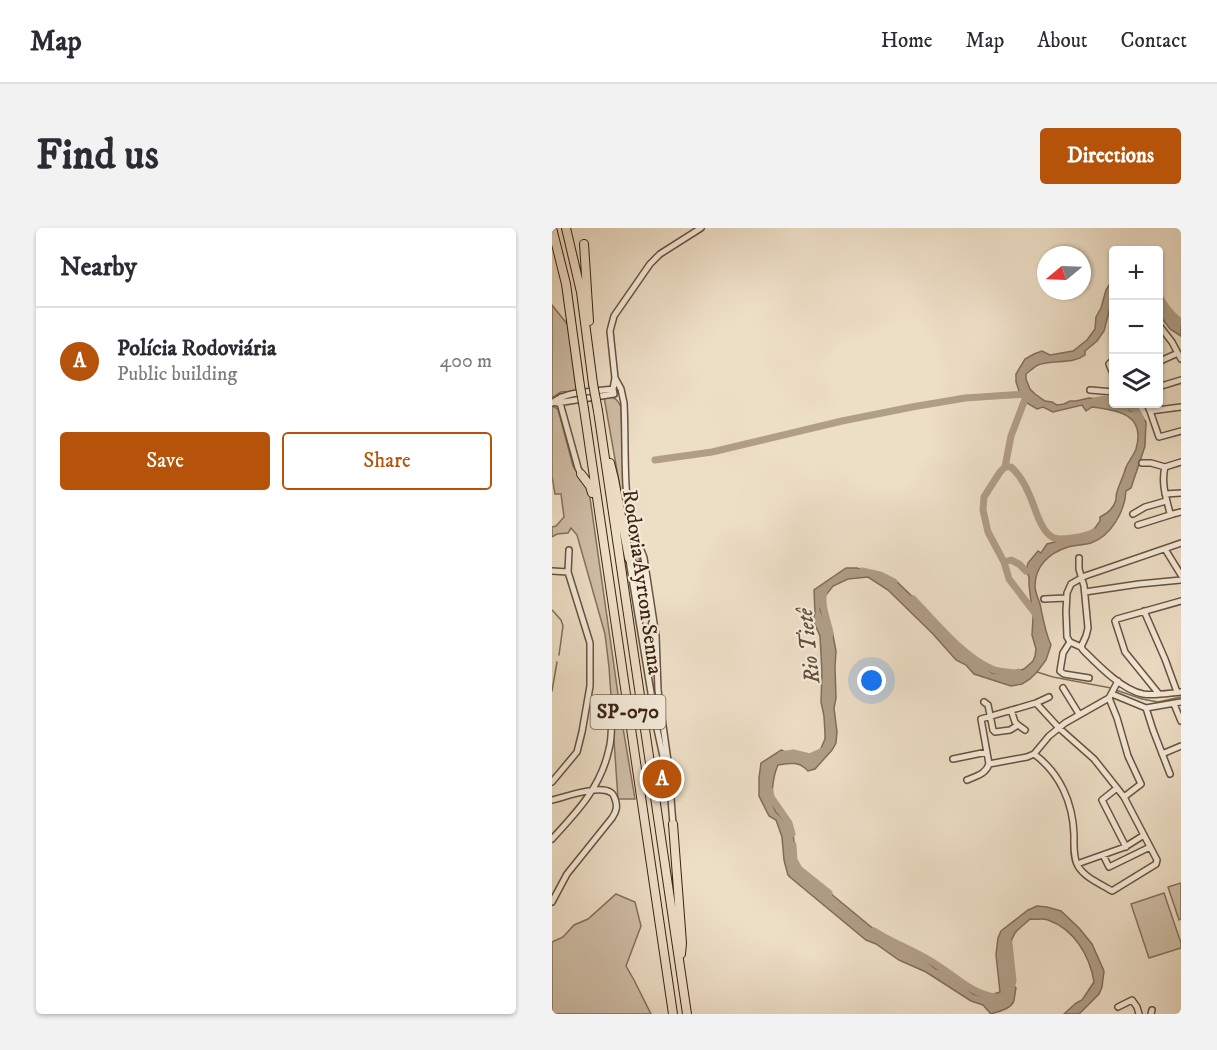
<!DOCTYPE html>
<html lang="en">
<head>
<meta charset="utf-8">
<style>
  :root { --surface:#fff; --page:#f2f2f3; --text:#2b2b33; --muted:#7c7c81; --line:#e1e1e2; --accent:#b45309 }
  body { margin:0; font-family:"IM FELL DW Pica",serif; background:var(--page); color:var(--text) }
  .controls { position:absolute; right:18px; top:18px; display:grid; overflow:hidden; border-radius:6px; box-shadow:0 2px 4px #0004 }
  .controls button { width:54px; height:54px; display:grid; place-items:center; padding:0; border:0; border-bottom:2px solid var(--line); background:var(--surface); color:var(--text); font:30px sans-serif }
  .compass { position:absolute; left:485px; top:18px; width:54px; height:54px; border-radius:50%; background:var(--surface); box-shadow:0 2px 4px #0004; rotate:251deg }
  .you { position:absolute; left:320px; top:453px; width:21px; height:21px; margin:-15px; border:4px solid #fff; border-radius:50%; background:#1a73e8; box-shadow:0 0 0 9px #1a73e833 }
  .badge { display:grid; place-items:center; width:39px; height:39px; border-radius:50%; background:var(--accent); color:#fff; font-size:20px; font-weight:700 }
  .pin { position:absolute; translate:-50% -50%; border:3px solid #fff; box-shadow:0 2px 6px #0006 }
  .list { margin:0; padding:0; list-style:none }
  h2 { display:flex; justify-content:space-between; align-items:center; height:78px; margin:0; padding:0 24px; font-size:26px }
  h2 small { font-size:20px; font-weight:400; color:var(--muted) }
  .list li { display:grid; grid-template-columns:39px 1fr auto; gap:18px; align-items:center; box-sizing:border-box; height:108px; padding:0 24px; border-top:2px solid var(--line) }
  .list b { display:block; font-size:22px; white-space:nowrap }
  .list p { margin:0; font-size:20px; white-space:nowrap; color:var(--muted) }
  .list em { font-size:20px; font-style:normal; color:var(--muted) }
  .actions { display:flex; gap:12px; padding:18px 24px }
  .actions a { flex:1; padding:14px 0; border:2px solid var(--accent); border-radius:6px; text-align:center; font-size:21px; color:var(--accent) }
  .actions .main { background:var(--accent); color:#fff }
  .icon { flex:none; width:33px; height:33px; fill:none; stroke:currentColor; stroke-width:2; stroke-linecap:round; stroke-linejoin:round }
  .map { position:relative; flex:none; width:629px; height:786px; overflow:hidden; border-radius:6px }
  header { display:flex; align-items:center; gap:36px; box-sizing:border-box; height:84px; padding:0 30px; background:var(--surface); border-bottom:2px solid var(--line) }
  header strong { font-size:28px }
  nav { display:flex; gap:33px; margin-inline-start:auto; font-size:21px }
  .intro { display:flex; align-items:center; justify-content:space-between; box-sizing:border-box; height:144px; padding:0 36px }
  h1 { margin:0; font-size:42px }
  .button { padding:15px 27px; border-radius:6px; background:var(--accent); color:#fff; font-size:21px; font-weight:700 }
  main { display:flex; gap:36px; padding:0 36px }
  aside { flex:1; background:var(--surface); border-radius:6px; box-shadow:0 2px 4px #0004 }
  .map>svg:first-child { display:block }
</style>
</head>
<body>
<header>
<strong>Map</strong>
<nav><a>Home</a><a>Map</a><a>About</a><a>Contact</a></nav>
</header>
<div class="intro"><h1>Find us</h1><a class="button">Directions</a></div>
<main>
<aside>
<h2>Nearby<small></small></h2>
<ul class="list">
<li><span class="badge">A</span><div><b>Polícia Rodoviária</b><p>Public building</p></div><em>400 m</em></li>
</ul>
<div class="actions"><a class="main">Save</a><a>Share</a></div>
</aside>
<div class="map">
<svg width="629" height="786" viewBox="0 0 629 786">
  <rect width="100%" height="100%" fill="#eddec6"/>
  <filter id="stains"><feTurbulence type="fractalNoise" baseFrequency=".00333" numOctaves="4"/><feColorMatrix values="0 0 0 0 .2 0 0 0 0 .09 0 0 0 0 .02 0 0 0 .5 -.17"/></filter>
  <radialGradient id="worn" r=".72"><stop offset=".6" stop-color="#630" stop-opacity="0"/><stop offset="1" stop-color="#630" stop-opacity=".3"/></radialGradient>
  <path fill="#cfbea7" stroke="#85705b" stroke-width="1.5" d="M0,77L16,97L25,163L9,164L0,170Z
    M52,169C62,169 65,170 69,179L72,271L77,306L88,332L86,334L83,335L81,333Z
    M0,178L6,181L21,238L37,263L70,494L83,571H66L57,439L53,406L25,307L19,300L16,305L5,306L0,309V299L4,298L12,289L9,266H3L0,248Z
    M629,655V691L627,692L616,659Z
    M612,665L629,715V720L597,730L579,676Z
    M64,666L83,674L89,698L74,738L82,752L99,786H0V714L11,709L22,697L36,691Z"/>
  <path fill="#b09e88" stroke="#816d58" stroke-width="1.5" d="M561,51V70L559,76L552,103L545,113L533,123V127C520,137 501,131 486,137C482,139 478,143 474,146V151L478,161L483,166L493,173L500,174L505,177L512,176L518,173H524L537,170L557,172L561,171L562,176H575L578,183L587,184L594,194L593,218L579,260L574,263C573,283 559,308 539,315C532,317 524,317 516,319C497,325 483,338 483,358C483,364 486,370 488,376C491,390 493,404 499,417L494,432L485,444L478,451L470,456L459,458L422,446L414,437L404,432L381,406L336,362L316,349L296,351L281,358L270,372L268,382L272,391L280,402L284,423L283,439L284,470L282,480L285,504L284,515L280,522L263,541L256,543C247,533 238,535 226,537C221,548 217,573 224,584C227,587 231,591 234,594C243,605 244,617 240,630L250,645L256,650L272,660L335,712L366,727L384,741L391,742L398,746L421,766L432,769L448,764L444,727L446,710L449,703L476,682L485,678L495,679L509,683L527,700L540,716L552,743L550,759L547,766L527,786H512L524,775L530,772L542,754C538,728 522,701 496,692C490,690 484,692 478,691C473,696 467,700 463,705C457,714 458,723 458,733C459,744 455,752 464,760C463,764 463,768 462,772C460,781 447,783 439,786L431,777L419,773L374,744L347,732L324,716L314,712L239,650L236,647L232,632L230,609L224,592L217,588L207,568V550L209,535L229,522C242,528 252,532 266,527L273,511V506L272,488L269,474L270,444L268,408L261,392L263,385L262,362L294,340H305L344,353L366,374L370,382L382,394L396,412L440,445L456,446L472,441L481,433L483,428L484,421L480,407L481,390L477,357V349L474,343L476,335L486,323L489,325L495,316L511,312L530,311L543,300L548,293V289C556,285 561,281 564,272C564,270 564,266 565,264C567,256 571,250 573,242C575,235 581,229 584,221C594,187 567,182 540,179L534,183L530,177L501,184L491,179L485,181L475,175L468,166L464,154V146L473,131L482,126L490,123L498,127L521,123L535,112L543,101L544,89L549,80L554,62Z
    M606,66L617,85L629,95V108L618,101L607,86Z"/>
  <g fill="none" stroke-linecap="round" stroke-linejoin="round">
    <path stroke="#816d58" stroke-width="1.5" d="M0,382L9,392L11,398L7,427
      M485,444L501,449L559,460
      M564,462L590,471L606,474L629,469
      M0,463L5,434"/>
    <path stroke="#b09e88" stroke-width="7" d="M606,66C612,78 619,87 629,94
      M543,173L552,171L562,173
      M573,176C582,178 585,182 589,191
      M103,232L160,224L290,193L360,179L413,170L475,166L459,208L453,239
      M452,334L459,332L467,336L474,343
      M310,343L328,347L342,354
      M272,364C268,377 276,392 278,406
      M361,371C383,393 411,429 440,441C447,444 456,444 463,445L466,444
      M484,389L483,385L457,351L452,334L436,304L431,282L432,269L448,244L453,239H459C467,246 473,256 477,266C483,278 488,304 502,310C507,312 514,311 520,310C528,309 535,308 542,304
      M229,527L241,525L258,529L273,522
      M218,563L219,569L237,595L240,606
      M241,617L242,632L247,641L277,665
      M322,703C340,715 359,721 377,732C399,744 418,766 443,769
      M457,715L461,753L458,763"/>
    <g stroke="#68523d" stroke-width="8">
      <path id="minor" d="M606,96L620,114L629,131
        M562,131L557,136L562,148
        M606,134L626,125
        M63,150L69,161L72,175C74,216 71,259 79,300C82,311 89,319 92,330L104,408L106,462L116,533L121,596
        M606,159L629,152
        M538,162L562,164
        M62,166L61,161L63,150L58,103L62,88L98,36L108,26L149,0
        M9,169L8,175L26,240L29,246
        M0,175C16,162 41,164 61,161
        M5,175L62,166
        M595,176L598,183L629,179
        M598,183L607,209L629,203
        M590,235H599L613,239
        M613,239C609,254 614,270 618,285L621,286L629,284
        M613,239L629,234
        M613,266L629,265
        M581,286L593,279L614,273
        M586,297L621,286
        M613,321L629,347
        M527,330V341L532,358L536,400L534,408L529,419L531,422C546,437 570,462 591,466C603,468 617,465 629,464
        M77,332L105,501L114,542
        M0,343L16,344
        M533,364L587,356L629,352
        M492,371L514,370
        M592,383L613,431L625,464
        M518,414L515,409L514,383L515,365L519,356L533,348L629,315
        M93,417L101,391
        M529,419L518,414L511,425L508,443L512,446L537,450
        M511,460L527,486
        M560,466L594,480L629,474
        M607,466L573,424L563,393L565,391L629,373
        M557,470L565,490L576,528L589,556L572,569
        M432,474L436,477L441,502L443,504L458,502L466,497L473,502
        M622,476L629,493
        M594,480L601,502L618,546
        M459,482L463,494L466,497
        M482,526L497,508L513,495L557,470L566,453
        M610,526L629,518
        M401,531L435,524
        M437,536L475,529L482,526C508,545 521,575 522,607C522,616 521,630 526,638C533,650 549,656 560,663L604,636L605,632L572,569L565,560L542,531L507,500L484,475
        M415,552C424,548 434,546 437,536L429,491L484,475L497,469
        M0,554L25,524L30,504L38,458V415L16,344L17,322
        M565,560L550,572L574,619
        M0,572C13,569 46,557 58,564C61,565 62,568 63,571C66,579 64,584 60,590L15,646L0,674
        M0,611C25,584 49,559 57,521C60,511 59,499 60,489
        M551,627L557,639L598,619
        M525,636L573,619L592,607
        M566,779L580,772L585,779L587,786
        M599,786L600,782"/>
    </g>
    <g stroke="#3b230f" stroke-width="10">
      <path id="highway" d="M0,0L14,56L28,158
        M14,0L29,64L41,156
        M32,16L37,93
        M32,181L121,786
        M46,183L135,786
        M58,235L62,251L77,330L82,338H88
        M29,246L38,258L40,265
        M121,596L130,715L129,726"/>
    </g>
    <use href="#minor" stroke="#f3eada" stroke-width="5"/>
    <use href="#highway" stroke="#eddec6" stroke-width="8"/>
    <g stroke="#3b230f" stroke-width="10" stroke-linecap="butt">
      <path id="highway-bridge" d="M41,156L46,183
        M28,158L32,181"/>
    </g>
    <use href="#highway-bridge" stroke="#eddec6" stroke-width="8"/>
  </g>
  <g text-anchor="middle" dominant-baseline="central" stroke-width="4.5" stroke-linejoin="round" paint-order="stroke">
    <rect fill="#f3eada" stroke="#725f4c" stroke-width="1.5" x="38.5" y="467" width="75" height="34" rx="4.5"/>
    <g font-size="20" font-weight="bold" fill="#3b230f">
      <text x="76" y="484">SP-070</text>
    </g>
    <g font-size="21" fill="#3b230f" stroke="#f3eada">
      <text transform="translate(90 354) rotate(82)">Rodovia Ayrton Senna</text>
    </g>
    <g font-size="22" font-style="italic" fill="#644e39" stroke="#f3eada">
      <text transform="translate(257 418) rotate(-96)">Rio Tietê</text>
    </g>
  </g>
  <rect width="100%" height="100%" filter="url(#stains)"/>
  <rect width="100%" height="100%" fill="url(#worn)"/>
</svg>
<div class="controls">
<button>+</button>
<button>−</button>
<button><svg class="icon" aria-label="layers" viewBox="0 0 24 24"><path d="M12 4l9 5-9 5-9-5zM3 14l9 5 9-5"/></svg></button>
</div>
<svg class="compass" viewBox="-18 -18 36 36"><path d="M0-13l5 13h-10z" fill="#e53935"/><path d="M0 13l5-13h-10z" fill="#7c7c81"/></svg>
<div class="you"></div>
<div class="pin badge" style="left:110px;top:551px">A</div>
</div>
</main>
</body>
</html>
